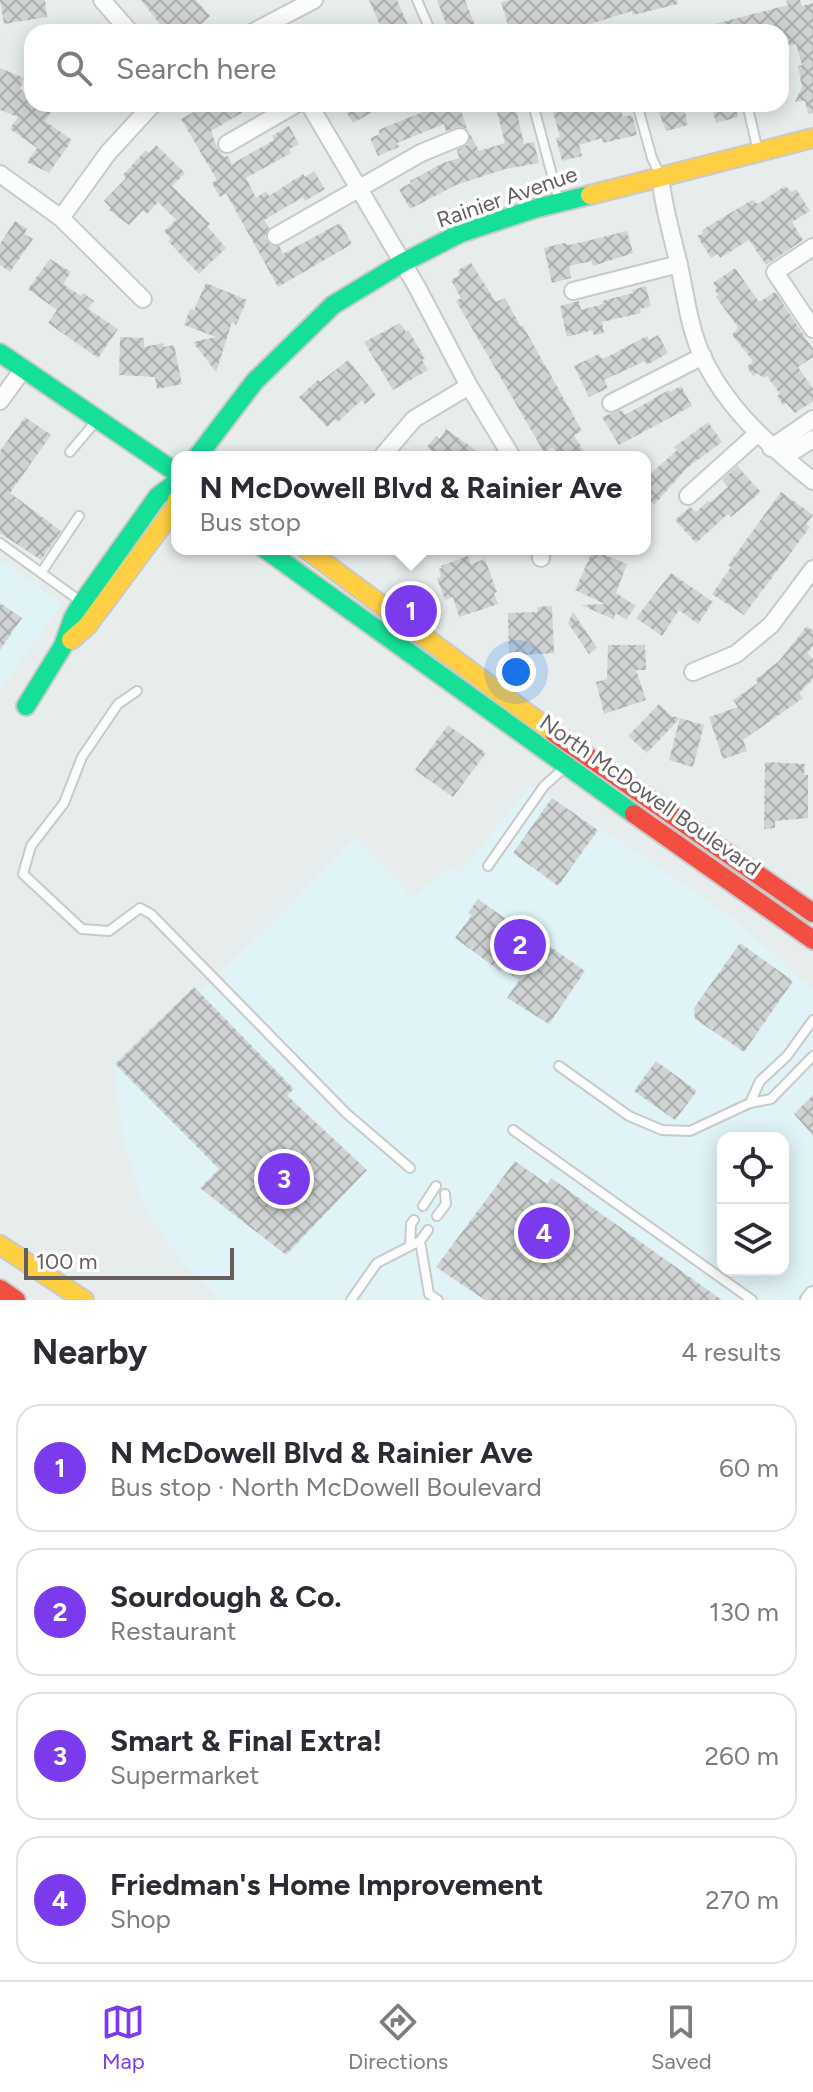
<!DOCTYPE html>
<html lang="en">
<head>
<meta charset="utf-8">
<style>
  :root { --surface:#fff; --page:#f7f7f7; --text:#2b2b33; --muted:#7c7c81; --line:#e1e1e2; --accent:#7c3aed }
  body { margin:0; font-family:Figtree,sans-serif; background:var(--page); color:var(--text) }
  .controls { position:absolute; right:24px; bottom:24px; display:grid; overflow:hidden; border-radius:16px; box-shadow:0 4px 20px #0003 }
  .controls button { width:72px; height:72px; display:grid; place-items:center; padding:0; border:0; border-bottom:2px solid var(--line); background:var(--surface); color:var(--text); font:40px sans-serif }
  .scale { position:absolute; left:24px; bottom:20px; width:210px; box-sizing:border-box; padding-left:8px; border:4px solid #665d5d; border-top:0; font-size:22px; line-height:28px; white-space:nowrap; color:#665d5d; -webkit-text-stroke:6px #fff; paint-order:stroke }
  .you { position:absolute; left:516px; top:672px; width:28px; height:28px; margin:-20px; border:6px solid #fff; border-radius:50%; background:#1a73e8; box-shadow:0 0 0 12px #1a73e833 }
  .badge { display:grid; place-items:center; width:52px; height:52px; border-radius:50%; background:var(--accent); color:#fff; font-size:26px; font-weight:700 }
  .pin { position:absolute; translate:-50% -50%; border:4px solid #fff; box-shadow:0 2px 8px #0006 }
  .popup { position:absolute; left:171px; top:451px; width:480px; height:104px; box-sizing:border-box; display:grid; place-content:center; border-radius:16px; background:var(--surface); filter:drop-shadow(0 2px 6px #0005); font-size:26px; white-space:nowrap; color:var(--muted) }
  .popup b { font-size:30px; color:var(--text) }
  .popup::after { content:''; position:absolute; left:50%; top:100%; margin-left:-16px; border:16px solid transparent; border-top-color:var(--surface) }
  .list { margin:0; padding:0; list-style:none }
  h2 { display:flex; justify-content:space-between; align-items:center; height:104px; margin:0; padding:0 32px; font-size:34px }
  h2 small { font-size:26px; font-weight:400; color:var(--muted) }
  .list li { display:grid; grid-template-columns:52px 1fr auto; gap:24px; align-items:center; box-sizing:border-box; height:128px; margin:0 16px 16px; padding:0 16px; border:2px solid var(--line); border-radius:24px }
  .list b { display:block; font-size:30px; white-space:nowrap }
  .list p { margin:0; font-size:26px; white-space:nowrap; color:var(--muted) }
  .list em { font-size:26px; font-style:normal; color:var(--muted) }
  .icon { flex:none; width:44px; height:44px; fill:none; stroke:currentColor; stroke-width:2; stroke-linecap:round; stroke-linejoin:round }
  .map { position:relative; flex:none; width:813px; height:1300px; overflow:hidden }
  .search { position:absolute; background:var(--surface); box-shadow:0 4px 20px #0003; left:24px; right:24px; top:24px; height:88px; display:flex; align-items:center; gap:20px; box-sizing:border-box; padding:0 28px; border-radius:24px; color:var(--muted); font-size:30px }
  .sheet { height:680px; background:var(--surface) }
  nav { display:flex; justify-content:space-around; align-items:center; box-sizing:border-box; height:112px; border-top:2px solid var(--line); background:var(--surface); font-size:22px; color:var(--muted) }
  nav a { display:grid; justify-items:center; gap:4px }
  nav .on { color:var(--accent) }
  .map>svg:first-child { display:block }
</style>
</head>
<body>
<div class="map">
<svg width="813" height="1300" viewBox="0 0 813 1300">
  <defs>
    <pattern id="building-cross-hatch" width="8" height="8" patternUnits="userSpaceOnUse" patternTransform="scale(2)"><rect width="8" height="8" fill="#d0d3d3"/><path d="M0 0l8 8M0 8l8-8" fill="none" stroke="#adaeae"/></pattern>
  </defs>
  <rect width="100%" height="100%" fill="#e7eced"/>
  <path fill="#e0f3f7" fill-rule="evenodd" d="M0,560L63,604L0,689Z
    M531,785L619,840L731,917L813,990V1300H221L181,1262L142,1203L123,1136L114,1065L194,986L201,990L271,924L355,838L413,899L449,868L461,872ZM723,1138H783V1270H723Z"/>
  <path fill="url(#building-cross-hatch)" d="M0,0H45L47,17L4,24Z
    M141,0H196L210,16L192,32H186L181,27L175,32H166Z
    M369,0H397L411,32H383Z
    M437,0H465L474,23V32H449Z
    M509,0H677L678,4L633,15L632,11L564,32H510L501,2Z
    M786,0H800L802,6L813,3V113L808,114L805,101L795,102L802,87L798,66L802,65L796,44L781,48V32H699V28L788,5Z
    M0,68L24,78L20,89L32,97V104H42L52,111L45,121L72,140L49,173L27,162L37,148L10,129L18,117L0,110Z
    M208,104H257L211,131L218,150L225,157L228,156L232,164L274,140L272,136L289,126L299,144L289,149L291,153L246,178L256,198L266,191L269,196L303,174L305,177L314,171L325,189L305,201L303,197L264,220L269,228L265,237L270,245L279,246L283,254L340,223L352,244L278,287L226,193L220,197L212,183L217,180L181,119Z
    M346,104H386L353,123L346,111L349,109Z
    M431,104H459L467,129L461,126L446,131L444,124L397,143L399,147L378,156L370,138L380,134L378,130L433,108Z
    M495,104L515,105L524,144L534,142L539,163L505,169L456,185L410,209L399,189L411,183L410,181L443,163L459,158L457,150L468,144L470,134L479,151L505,143Z
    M551,104H619L623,117L632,115L637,135L603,143L602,138L579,145L582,156L562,161L556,138L560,137Z
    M656,104H683L688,125L666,131Z
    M711,104H735L738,117L716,123Z
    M156,145L185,173L172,186L210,224L207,226L226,248L199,274L168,241L171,239L164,231L176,220L158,202L147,214L143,210L129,225L109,210L111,208L104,201L126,178L123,175L136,161L146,150L149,153Z
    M785,186L792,192L796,189L810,211L792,222L803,240L766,265L749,240L720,258L718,254L711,258L697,236L703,233L702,230L752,200L758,204Z
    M15,221L27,229L24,234L33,239L10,272L0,265V244Z
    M627,231L633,253L593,266L592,261L569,266L571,278L552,283L544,248L564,243L570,245Z
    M50,259L71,272L63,284L81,296L83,293L94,301L88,309L118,329L98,358L48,323L57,310L28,289Z
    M471,263L496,302L505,298L521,327L523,326L582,431L574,435L587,457H559L553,447L544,452L456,301L461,298L451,280L460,275L458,270Z
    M735,268L759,302L775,292L813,349V357L798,367L813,389V401L795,413L786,403L783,405L777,396L780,394L767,376L764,378L757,373L753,376L747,367L753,361L732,335L738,328L735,323L716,297L718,295L715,290L717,288L713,283Z
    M206,283L247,300L236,325L232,322L216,372L193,342L216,337L184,325L190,309L194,310Z
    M646,286L651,306L640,309L641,313L602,322L604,333L594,335L592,330L567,337L560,306L579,301L581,310L603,304L602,301L633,293L632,290Z
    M400,323L406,332L408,330L425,358L422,360L428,370L393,390L364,342Z
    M658,335L668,353L647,365L645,361L604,380L608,388L589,397L574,366L599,354L602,359L611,355L647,336L649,340Z
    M120,337L144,338V347L163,343L164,347L174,345L182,384L157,389L155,377L119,375Z
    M348,360L376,395L365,404L362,400L338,422L335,419L327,427L299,397L318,380L320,382Z
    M681,386L692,406L619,445L602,417L622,410L625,415L669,390L670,392Z
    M25,417L51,435L10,493L61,531L41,560L0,533V451Z
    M708,422L722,442L687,468L654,505L645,495V479L677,450L674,447Z
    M446,429L485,457H441L427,447L436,436L439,439Z
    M737,466L761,492L731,517L728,514L696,543L675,520L690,507L696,512L708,501L710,503L728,487L722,480Z
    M781,492L813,515L806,524L810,527L744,615L712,594L731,567L728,565Z
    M593,550L627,564L616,593L636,606L626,620L616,613L613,619L581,605L605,604L575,590Z
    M468,556L471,564L485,559L497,592L494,593L498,604L459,617L453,597L445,600L437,578L441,577L439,569L442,568L441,566Z
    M671,573L713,602L698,624L679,610L662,636L636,618Z
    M0,603L22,618L0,650Z
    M552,606L554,653L509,656L508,613L538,612L537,607Z
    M573,612L597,648L589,654L568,623Z
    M807,626L813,631V646L807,653L813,659V679L799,693L803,698L743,740L747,751L723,759L709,717L738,707L733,700L758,683L755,680L779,661Z
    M608,645H645L646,670H636L646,700L604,714L596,682L607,679Z
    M659,704L671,716L680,718L647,753L628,736Z
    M680,718L704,725L693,767L669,760Z
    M448,725L486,753L453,797L415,770Z
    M765,762L805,764L804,775H808V818L775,821V828L764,829Z
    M552,798L598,830L558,886L513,853Z
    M478,899L546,948L548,945L585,971L549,1024L507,998L519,980L502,968L500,971L455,938L472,915L468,913Z
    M740,943L793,981L744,1052L695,1019L694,1008Z
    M194,987L294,1089L287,1095L295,1103L367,1170L286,1255L200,1188L219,1169L115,1064Z
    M656,1061L697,1091L675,1120L634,1091Z
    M813,1095V1135L794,1114Z
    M515,1161L547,1184L551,1178L722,1300H485L436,1267Z"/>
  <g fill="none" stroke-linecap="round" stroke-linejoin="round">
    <g stroke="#c9c9c9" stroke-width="12">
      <path id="lane" d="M417,0L431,32
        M533,104L559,201
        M637,104L652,158L660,175
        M747,104L758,151
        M70,452L97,420
        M0,543L80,601
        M41,573L79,516
        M137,691L118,704L82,757L64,803L31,846L23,874L82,929L109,931L140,908L151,914L346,1113L410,1168
        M488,866L544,786L562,770
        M559,1066L629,1116L662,1130L690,1131L750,1103L771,1099L813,1056
        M750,1103L760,1081L787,1056L813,1020
        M513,1130L752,1300
        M423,1206L436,1186
        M437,1216L446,1204L445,1194
        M420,1241L429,1294L438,1300
        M410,1246L411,1224L414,1220
        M351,1300L377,1263L420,1241L428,1230"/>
    </g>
    <g stroke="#c9c9c9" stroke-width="20">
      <path id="street" d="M102,0L130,32
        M253,32L314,0
        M309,104L417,287L469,386L512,457
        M227,144L296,104
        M0,174L61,218L143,299
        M660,176C663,205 671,232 678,261C685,291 688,322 700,351C723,405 768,445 813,481
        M61,218L108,153L153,104
        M276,236L421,153L460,137
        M813,247L775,272L813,329
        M573,291L679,264
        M0,401L24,368
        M611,403L703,356
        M771,448L813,419
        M384,454L414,419L469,386
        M784,457L813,439
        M688,496L758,433
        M541,558V549
        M693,672L736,654L771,625L813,569
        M809,1300L813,1295"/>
    </g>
    <g stroke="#c9c9c9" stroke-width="22">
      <path id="fast" d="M0,353L177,473
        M197,457L255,381L333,305L402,263L461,233L537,208L590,195
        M265,549L634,814
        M26,706L63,646L73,618L82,603L158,496L177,482"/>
    </g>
    <g stroke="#c9c9c9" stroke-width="22">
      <path id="slow" d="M590,195L813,138
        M306,549L554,733
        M71,640L87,626L175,508L177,500
        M0,1245L84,1300"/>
    </g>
    <g stroke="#c9c9c9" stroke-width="22">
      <path id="jam" d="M554,733L813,913
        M634,814L813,940
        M0,1289L16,1300"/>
    </g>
    <use href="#lane" stroke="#fbfcfc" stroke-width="8"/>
    <use href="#street" stroke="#fbfcfc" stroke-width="16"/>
    <use href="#fast" stroke="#16e098" stroke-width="18"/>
    <use href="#slow" stroke="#ffcf43" stroke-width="18"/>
    <use href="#jam" stroke="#f24e42" stroke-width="18"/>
  </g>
  <g text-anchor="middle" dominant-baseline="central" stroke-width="7" stroke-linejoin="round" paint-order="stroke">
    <g font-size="22" fill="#665d5d" stroke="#fff">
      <text transform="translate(507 197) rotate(-19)">Rainier Avenue</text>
      <text transform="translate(650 795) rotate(35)">North McDowell Boulevard</text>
    </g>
  </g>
</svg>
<div class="controls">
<button><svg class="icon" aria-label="locate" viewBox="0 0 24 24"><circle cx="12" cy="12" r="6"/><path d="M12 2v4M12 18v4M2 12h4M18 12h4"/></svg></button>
<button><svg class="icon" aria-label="layers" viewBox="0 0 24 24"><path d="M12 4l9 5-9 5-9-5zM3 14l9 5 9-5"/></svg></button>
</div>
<div class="scale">100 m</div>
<div class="you"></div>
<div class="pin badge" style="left:411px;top:611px">1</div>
<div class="popup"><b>N McDowell Blvd &amp; Rainier Ave</b>Bus stop</div>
<div class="pin badge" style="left:520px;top:945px">2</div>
<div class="pin badge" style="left:284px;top:1179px">3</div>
<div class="pin badge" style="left:544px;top:1233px">4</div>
<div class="search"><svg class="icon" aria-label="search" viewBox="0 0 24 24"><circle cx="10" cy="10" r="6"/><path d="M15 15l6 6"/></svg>Search here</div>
</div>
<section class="sheet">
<h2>Nearby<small>4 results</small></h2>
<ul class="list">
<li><span class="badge">1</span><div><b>N McDowell Blvd &amp; Rainier Ave</b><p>Bus stop · North McDowell Boulevard</p></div><em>60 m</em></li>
<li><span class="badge">2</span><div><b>Sourdough &amp; Co.</b><p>Restaurant</p></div><em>130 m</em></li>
<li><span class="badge">3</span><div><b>Smart &amp; Final Extra!</b><p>Supermarket</p></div><em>260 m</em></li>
<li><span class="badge">4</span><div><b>Friedman's Home Improvement</b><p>Shop</p></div><em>270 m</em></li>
</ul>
</section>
<nav>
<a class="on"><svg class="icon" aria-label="map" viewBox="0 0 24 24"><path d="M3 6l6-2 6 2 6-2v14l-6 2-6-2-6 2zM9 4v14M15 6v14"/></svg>Map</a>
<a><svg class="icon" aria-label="directions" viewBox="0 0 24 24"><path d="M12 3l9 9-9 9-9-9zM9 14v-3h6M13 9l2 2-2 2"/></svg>Directions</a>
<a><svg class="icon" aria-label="saved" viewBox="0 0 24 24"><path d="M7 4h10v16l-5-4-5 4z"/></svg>Saved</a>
</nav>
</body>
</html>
